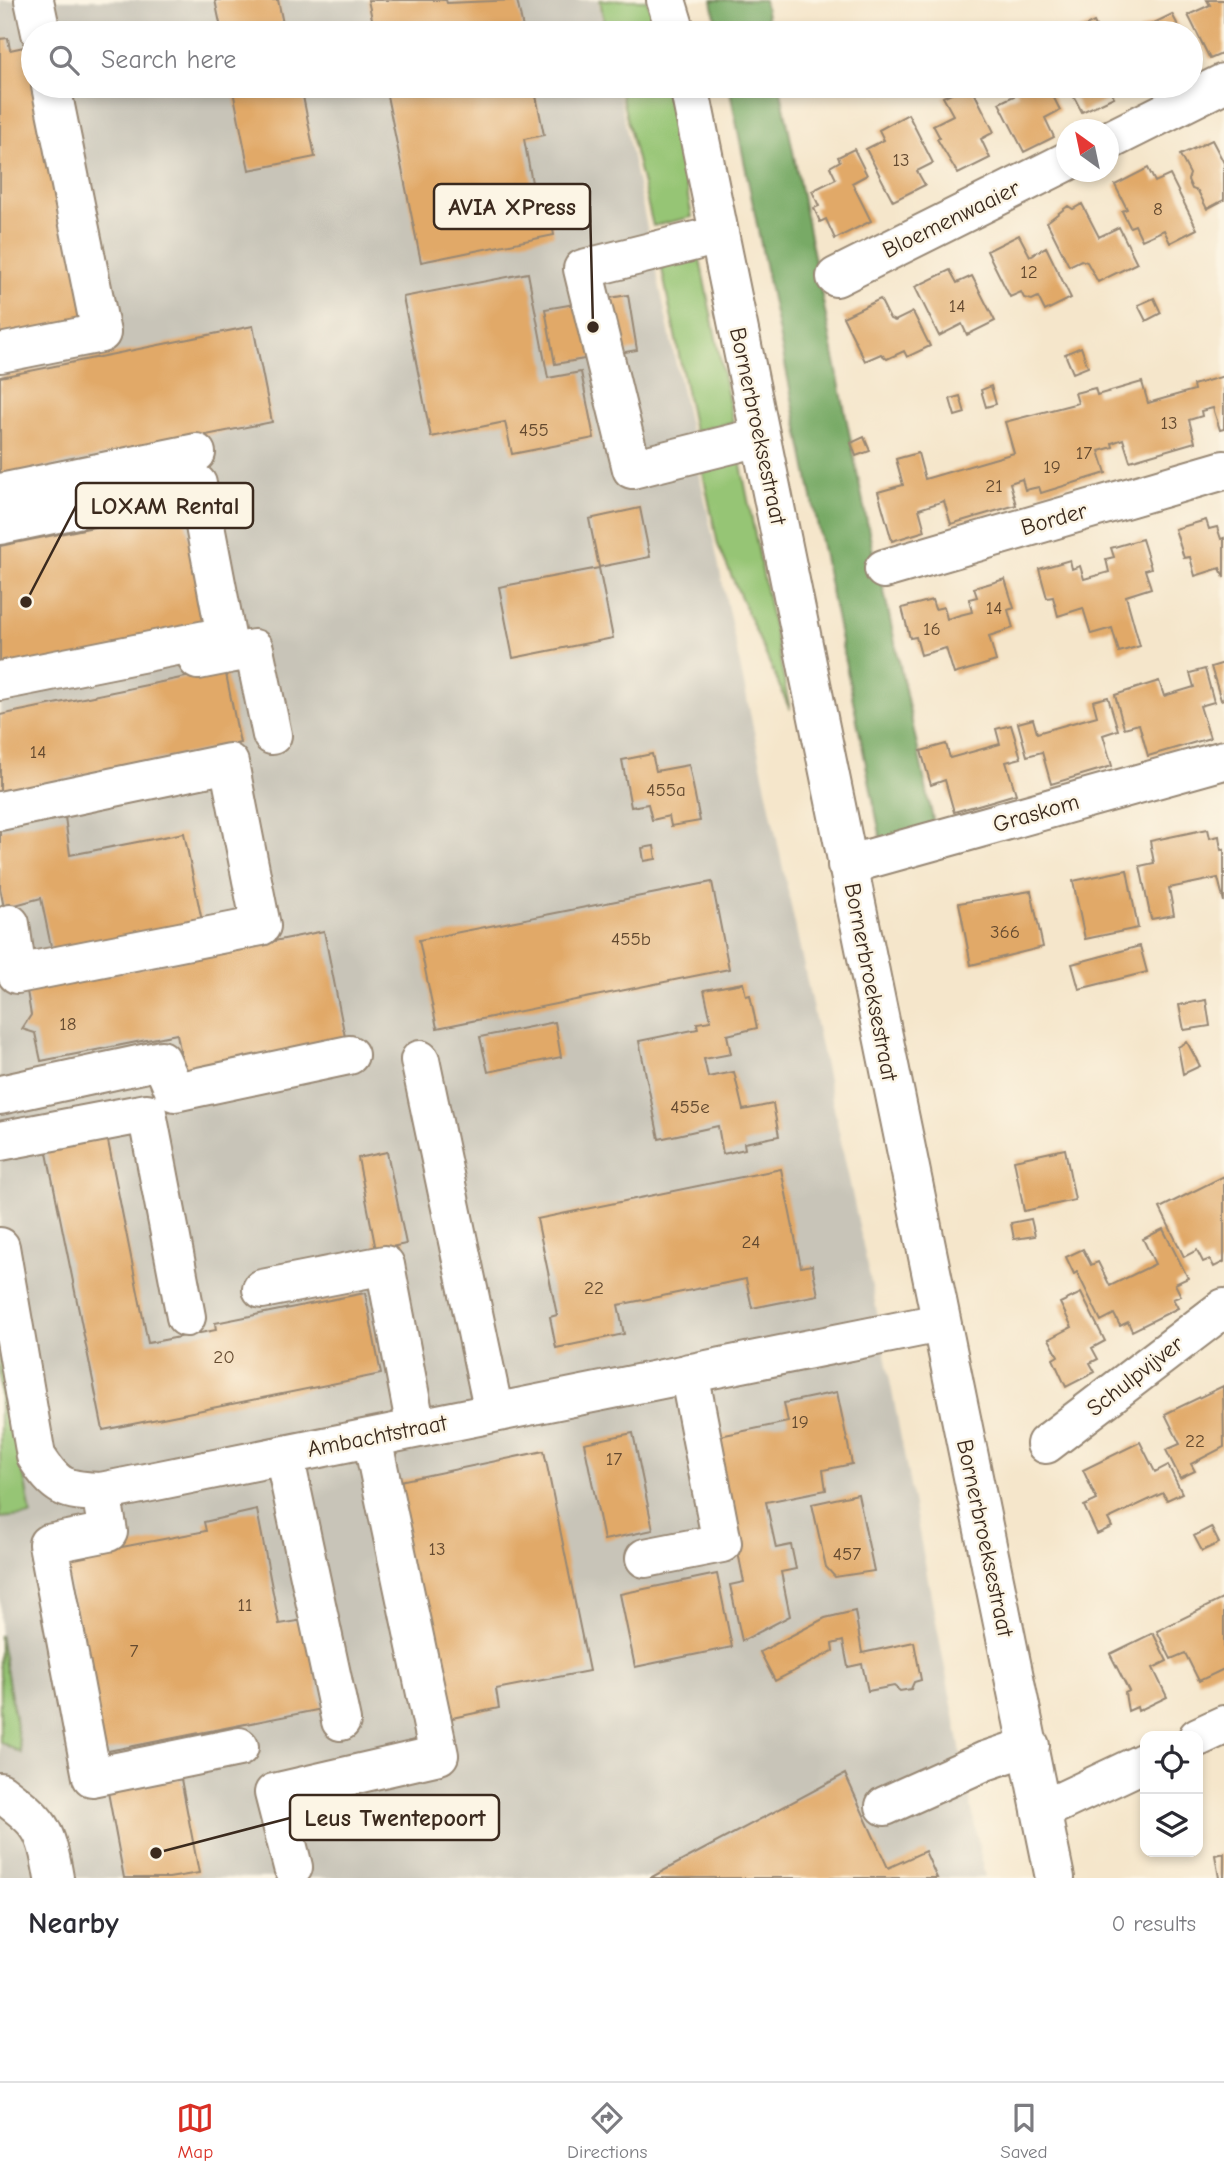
<!DOCTYPE html>
<html lang="en">
<head>
<meta charset="utf-8">
<style>
  :root { --surface:#fff; --page:#f2f2f3; --text:#2b2b33; --muted:#7c7c81; --line:#e1e1e2; --accent:#d93025 }
  body { margin:0; font-family:"Comic Neue",sans-serif; background:var(--page); color:var(--text) }
  .controls { position:absolute; right:21px; bottom:21px; display:grid; overflow:hidden; border-radius:14px; box-shadow:0 4px 10px #0003 }
  .controls button { width:63px; height:63px; display:grid; place-items:center; padding:0; border:0; border-bottom:2px solid var(--line); background:var(--surface); color:var(--text); font:35px sans-serif }
  .compass { position:absolute; left:1056px; top:119px; width:63px; height:63px; border-radius:50%; background:var(--surface); box-shadow:0 4px 10px #0003; rotate:327deg }
  .list { margin:0; padding:0; list-style:none }
  h2 { display:flex; justify-content:space-between; align-items:center; height:91px; margin:0; padding:0 28px; font-size:30px }
  h2 small { font-size:23px; font-weight:400; color:var(--muted) }
  .icon { flex:none; width:38px; height:38px; fill:none; stroke:currentColor; stroke-width:2; stroke-linecap:round; stroke-linejoin:round }
  .map { position:relative; flex:none; width:1224px; height:1878px; overflow:hidden }
  .search { position:absolute; background:var(--surface); box-shadow:0 4px 10px #0003; left:21px; right:21px; top:21px; height:77px; display:flex; align-items:center; gap:18px; box-sizing:border-box; padding:0 24px; border-radius:38px; color:var(--muted); font-size:26px }
  .sheet { height:203px; background:var(--surface) }
  nav { display:flex; justify-content:space-around; align-items:center; box-sizing:border-box; height:98px; border-top:2px solid var(--line); background:var(--surface); font-size:19px; color:var(--muted) }
  nav a { display:grid; justify-items:center; gap:4px }
  nav .on { color:var(--accent) }
  .map>svg:first-child { display:block }
</style>
</head>
<body>
<div class="map">
<svg width="1224" height="1878" viewBox="0 0 1224 1878">
  <rect width="100%" height="100%" fill="#fcf5e5"/>
  <filter id="ink" filterUnits="userSpaceOnUse"><feTurbulence type="fractalNoise" baseFrequency=".0143" numOctaves="2"/><feDisplacementMap in="SourceGraphic" scale="14" xChannelSelector="R" yChannelSelector="G"/><feConvolveMatrix kernelMatrix="1 2 1 2 8 2 1 2 1" color-interpolation-filters="sRGB"/></filter>
  <filter id="wash" filterUnits="userSpaceOnUse"><feTurbulence type="fractalNoise" baseFrequency=".00686" numOctaves="4" result="noise"/><feDisplacementMap in="SourceGraphic" scale="28" xChannelSelector="R" yChannelSelector="G"/><feGaussianBlur stdDeviation="1.57" result="paint"/><feColorMatrix in="noise" values="0 0 0 0 0 0 0 0 0 0 0 0 0 0 0 0 0 1.4 0 .05"/><feComposite in="paint" operator="in"/></filter>
  <g filter="url(#wash)">
    <rect width="100%" height="100%" fill="#f5e6cb"/>
    <path fill="#c8c4b8" d="M0,0H598L605,33H33V86H617L874,1297L985,1878H0Z"/>
    <path fill="#96c574" stroke="#687849" stroke-width="2" d="M600,0H647L657,33H606Z
      M619,86H667L692,217L653,226Z
      M698,250L733,422L694,431L660,259Z
      M738,450L790,710L718,545L700,459Z
      M0,1343L31,1515L0,1518Z
      M0,1635L21,1753L0,1742Z"/>
    <path fill="#78aa66" stroke="#5a6a42" stroke-width="2" d="M712,0H764L770,33H718Z
      M729,86H780L874,557L882,582L935,829L882,844Z"/>
    <g id="blocks">
      <path fill="#e1a967" d="M215,0H278L285,33H222Z
        M368,0H446L447,3L517,0L524,33H375Z
        M1207,0H1224V53L1210,59L1188,15L1210,5Z
        M1172,14L1182,33H1139L1140,30Z
        M1094,22L1099,33H1071Z
        M8,38L10,50L33,45V86L91,326L0,345V39Z
        M232,86H301L315,157L249,170Z
        M385,86H534L544,135L524,139L533,188L545,186L554,235L421,262Z
        M965,86H971L994,132L981,139L990,158L958,174L937,139L940,138L933,125L953,115L943,97Z
        M1014,86H1048L1060,110L1045,118L1054,137L1024,152L999,103L1018,94Z
        M1068,86H1108L1114,97L1082,112Z
        M908,114L933,163L917,171L925,185L893,201L866,149L884,140L879,130Z
        M1212,140L1224,163V200L1207,209L1198,191L1192,189L1188,180L1190,174L1180,155Z
        M854,149L867,175L852,183L871,221L835,239L826,219L820,222L814,208L819,206L812,191L836,179L830,167L840,161L838,157Z
        M1148,168L1155,182L1170,175L1197,229L1170,243L1164,230L1142,240L1135,225L1130,227L1122,211L1127,209L1115,185Z
        M1082,204L1099,237L1119,227L1137,263L1098,282L1087,262L1081,260L1069,266L1047,222L1068,206L1073,209Z
        M1019,235L1030,256L1046,247L1071,298L1045,311L1038,297L1032,300L1024,298L1021,292L1010,297L987,251Z
        M950,270L957,283L972,276L995,321L967,335L962,324L939,336L915,287Z
        M528,273L548,378L581,372L594,438L512,454L505,422L431,437L403,297Z
        M628,295L637,350L555,364L545,309Z
        M1154,298L1161,313L1146,321L1138,305Z
        M880,299L890,319L895,321L913,312L930,346L907,357L904,351L887,359L881,354L865,361L843,317Z
        M253,326L272,422L0,476V377Z
        M1081,347L1088,367L1073,373L1065,354Z
        M1224,376V429L1220,430L1213,408L1201,411L1202,416L1189,420L1195,442L1130,461L1123,439L1112,443L1113,447L1099,451L1106,473L1041,493L1039,487L1025,490L1022,479L1010,483L1016,505L951,524L944,501L919,509L925,531L892,541L878,492L903,485L896,459L918,453L925,479L1014,453L1005,422L1078,403L1075,393L1095,388L1097,395L1142,382L1148,403L1194,390L1193,385Z
        M991,386L996,404L986,407L981,390Z
        M960,396L965,413L955,416L950,399Z
        M864,437L870,451L856,456L851,443Z
        M640,508L650,557L599,567L589,519Z
        M183,509L209,632L0,673V546Z
        M1206,520L1209,529L1217,527L1221,539L1224,538V578L1220,568L1195,576L1190,557L1184,558L1175,529Z
        M1142,539L1151,568L1145,570L1151,588L1126,596L1140,646L1119,652L1112,628L1091,634L1083,608L1058,616L1053,597L1047,598L1039,569L1070,560L1072,569L1080,566L1084,579L1109,572L1106,559L1114,557L1111,548Z
        M599,568L613,638L513,658L499,587Z
        M1005,579L1014,608L1008,610L1013,628L989,636L996,661L954,674L946,648L921,655L916,637L910,638L902,608L932,600L935,609L944,607L947,619L960,615L972,612L969,599L977,597L974,588Z
        M1224,663V699L1221,700L1211,667Z
        M225,669L240,743L0,792V715Z
        M1205,669L1214,702L1200,706L1210,738L1148,756L1139,724L1124,728L1115,695L1159,681L1164,696L1194,687L1190,673Z
        M1108,697L1118,730L1103,735L1112,766L1051,784L1042,752L1027,756L1018,723L1033,719L1037,733L1097,716L1093,701Z
        M1011,725L1021,758L1006,762L1016,794L954,812L945,780L931,785L921,751L946,744L950,758L1000,744L996,729Z
        M652,754L656,771L689,765L700,821L671,826L669,816L652,820L648,804L631,807L622,760Z
        M65,817L70,855L184,833L203,926L53,956L41,898L4,908L0,888V830Z
        M1208,829L1210,838L1219,836L1221,850L1224,849V902L1218,878L1169,888L1174,915L1151,919L1140,866L1154,863L1150,841Z
        M654,846L656,859L644,861L642,848Z
        M1127,870L1138,928L1085,939L1073,881Z
        M712,882L729,969L437,1028L419,940Z
        M1031,891L1043,947L971,965L959,903Z
        M324,931L347,1047L186,1080L177,1034L41,1061L35,1033L22,1029L31,1015L27,991Z
        M1140,946L1147,972L1079,989L1072,964Z
        M743,983L746,996L750,995L757,1028L727,1035L731,1054L704,1059L708,1077L734,1072L743,1110L773,1104L779,1136L744,1143L745,1149L723,1154L718,1126L659,1139L639,1041L698,1029L697,1023L711,1021L704,990Z
        M1206,1000L1210,1026L1184,1030L1179,1005Z
        M555,1022L561,1057L488,1072L480,1037Z
        M1187,1042L1200,1066L1183,1074L1178,1047Z
        M107,1136L148,1343L216,1330L215,1323L365,1293L381,1374L103,1430L46,1148Z
        M1065,1149L1075,1200L1024,1211L1014,1160Z
        M387,1152L406,1244L376,1250L358,1158Z
        M781,1169L801,1267L812,1265L818,1295L752,1308L746,1279L618,1305L624,1334L556,1348L550,1317L557,1315L537,1219Z
        M1224,1176V1262L1214,1267L1210,1259L1203,1262L1197,1250L1184,1257L1160,1208Z
        M1031,1219L1035,1236L1014,1239L1011,1223Z
        M1163,1229L1188,1278L1175,1284L1181,1296L1173,1299L1178,1308L1132,1331L1128,1322L1120,1326L1114,1314L1101,1321L1077,1272L1074,1274L1066,1257L1083,1249L1091,1265L1098,1262L1110,1286L1155,1264L1143,1239Z
        M1081,1293L1105,1341L1092,1348L1098,1359L1090,1363L1095,1372L1066,1387L1053,1359L1058,1356L1049,1339L1072,1327L1060,1303Z
        M1223,1386L1224,1447L1191,1464L1195,1471L1180,1478L1166,1450L1180,1444L1165,1414Z
        M837,1392L852,1464L823,1470L826,1490L766,1502L776,1548L791,1545L796,1569L781,1572L790,1616L742,1641L730,1585L744,1582L715,1437L788,1422L784,1403Z
        M633,1433L653,1530L604,1540L584,1443Z
        M1140,1442L1155,1472L1168,1465L1182,1493L1167,1500L1163,1493L1108,1519L1112,1527L1097,1534L1084,1506L1097,1500L1083,1470Z
        M544,1451L589,1671L496,1689L499,1708L438,1721L390,1483Z
        M858,1494L874,1571L835,1577L826,1567L812,1504Z
        M257,1510L279,1624L304,1620L322,1709L103,1752L64,1558L206,1531L204,1522Z
        M1211,1527L1219,1543L1202,1551L1194,1536Z
        M717,1574L732,1647L635,1667L620,1594Z
        M1224,1598V1669L1199,1681L1185,1653L1171,1659L1157,1631Z
        M855,1611L862,1653L914,1642L921,1680L914,1682L911,1689L900,1691L894,1686L868,1691L862,1664L848,1667L843,1641L832,1644L833,1651L775,1681L760,1652L825,1618Z
        M1153,1633L1167,1661L1153,1668L1167,1697L1138,1711L1137,1707L1128,1711L1125,1693L1129,1691L1110,1654Z
        M845,1774L888,1868L925,1851L937,1878H650Z
        M181,1779L199,1873L169,1878H124L108,1792Z
        M1224,1853V1878H1219L1215,1855Z"/>
    </g>
  </g>
  <g filter="url(#ink)">
    <use href="#blocks" fill-opacity="0" stroke="#988874" stroke-width="2"/>
    <g fill="none" stroke-linecap="round" stroke-linejoin="round">
      <g stroke="#988874" stroke-width="42">
        <path id="minor" d="M34,0L41,33
          M666,0L676,33
          M689,86L1055,1878
          M1108,141L1224,83
          M719,235L583,269L632,469L760,437
          M836,277L1066,162
          M0,353L101,333L51,86
          M0,493L196,453
          M0,525L197,484L226,636L0,681
          M884,569L1224,470
          M198,660L254,649L272,735
          M0,811L229,763L261,926L17,974L10,924
          M847,865L1224,760
          M420,1060L494,1413
          M0,1095L161,1060L175,1092L349,1055
          M0,1141L147,1113L186,1317
          M0,1247L36,1456C56,1488 65,1491 101,1492L940,1323
          M262,1289L385,1265L416,1428
          M1046,1444L1224,1308
          M284,1455L341,1721
          M101,1492L108,1532L48,1544L92,1777L239,1747
          M645,1558L722,1543L689,1373
          M1198,1737L1224,1725
          M0,1792C42,1824 45,1826 54,1878
          M885,1806L985,1761L1030,1746
          M1041,1811L1145,1762
          M293,1867L274,1793L439,1755L372,1438"/>
      </g>
      <use href="#minor" stroke="#fff" stroke-width="38"/>
    </g>
  </g>
  <g text-anchor="middle" dominant-baseline="central" stroke-width="5" stroke-linejoin="round" paint-order="stroke">
    <g font-size="19" fill="#644a30">
      <text x="901" y="160">13</text>
      <text x="1158" y="209">8</text>
      <text x="1029" y="272">12</text>
      <text x="957" y="306">14</text>
      <text x="1169" y="423">13</text>
      <text x="534" y="430">455</text>
      <text x="1084" y="453">17</text>
      <text x="1052" y="467">19</text>
      <text x="994" y="486">21</text>
      <text x="994" y="608">14</text>
      <text x="932" y="629">16</text>
      <text x="38" y="752">14</text>
      <text x="666" y="790">455a</text>
      <text x="1005" y="932">366</text>
      <text x="631" y="939">455b</text>
      <text x="68" y="1024">18</text>
      <text x="690" y="1107">455e</text>
      <text x="751" y="1242">24</text>
      <text x="594" y="1288">22</text>
      <text x="224" y="1357">20</text>
      <text x="800" y="1422">19</text>
      <text x="1195" y="1441">22</text>
      <text x="614" y="1459">17</text>
      <text x="437" y="1549">13</text>
      <text x="847" y="1554">457</text>
      <text x="245" y="1605">11</text>
      <text x="134" y="1651">7</text>
    </g>
    <g font-size="23" fill="#3b2a1e" stroke="#fcf5e5">
      <text transform="translate(951 219) rotate(-26)">Bloemenwaaier</text>
      <text transform="translate(758 426) rotate(78)">Bornerbroeksestraat</text>
      <text transform="translate(1054 519) rotate(-16)">Border</text>
      <text transform="translate(1036 813) rotate(-16)">Graskom</text>
      <text transform="translate(871 982) rotate(79)">Bornerbroeksestraat</text>
      <text transform="translate(1135 1376) rotate(-38)">Schulpvijver</text>
      <text transform="translate(377 1436) rotate(-11)">Ambachtstraat</text>
      <text transform="translate(985 1538) rotate(78)">Bornerbroeksestraat</text>
    </g>
  </g>
  <path fill="none" stroke="#3b2a1e" stroke-width="2.5" d="M593 327L590 206M26 602L76 506M156 1853L290 1818"/>
  <g fill="#3b2a1e" stroke="#fcf5e5" stroke-width="2.5">
    <circle cx="593" cy="327" r="7"/>
    <circle cx="26" cy="602" r="7"/>
    <circle cx="156" cy="1853" r="7"/>
  </g>
  <g fill="#fcf5e5" stroke="#3b2a1e" stroke-width="2.5">
    <rect x="434" y="184" width="156" height="45" rx="7"/>
    <rect x="76" y="483" width="177" height="45" rx="7"/>
    <rect x="290" y="1795" width="209" height="45" rx="7"/>
  </g>
  <g font-size="24" text-anchor="middle" font-weight="bold" fill="#3b2a1e">
    <text x="512" y="215">AVIA XPress</text>
    <text x="165" y="514">LOXAM Rental</text>
    <text x="395" y="1826">Leus Twentepoort</text>
  </g>
</svg>
<div class="controls">
<button><svg class="icon" aria-label="locate" viewBox="0 0 24 24"><circle cx="12" cy="12" r="6"/><path d="M12 2v4M12 18v4M2 12h4M18 12h4"/></svg></button>
<button><svg class="icon" aria-label="layers" viewBox="0 0 24 24"><path d="M12 4l9 5-9 5-9-5zM3 14l9 5 9-5"/></svg></button>
</div>
<svg class="compass" viewBox="-18 -18 36 36"><path d="M0-13l5 13h-10z" fill="#e53935"/><path d="M0 13l5-13h-10z" fill="#7c7c81"/></svg>
<div class="search"><svg class="icon" aria-label="search" viewBox="0 0 24 24"><circle cx="10" cy="10" r="6"/><path d="M15 15l6 6"/></svg>Search here</div>
</div>
<section class="sheet">
<h2>Nearby<small>0 results</small></h2>
<ul class="list">
</ul>
</section>
<nav>
<a class="on"><svg class="icon" aria-label="map" viewBox="0 0 24 24"><path d="M3 6l6-2 6 2 6-2v14l-6 2-6-2-6 2zM9 4v14M15 6v14"/></svg>Map</a>
<a><svg class="icon" aria-label="directions" viewBox="0 0 24 24"><path d="M12 3l9 9-9 9-9-9zM9 14v-3h6M13 9l2 2-2 2"/></svg>Directions</a>
<a><svg class="icon" aria-label="saved" viewBox="0 0 24 24"><path d="M7 4h10v16l-5-4-5 4z"/></svg>Saved</a>
</nav>
</body>
</html>
